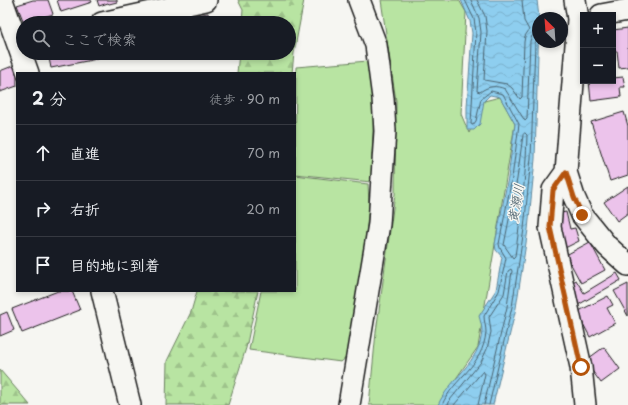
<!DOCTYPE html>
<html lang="ja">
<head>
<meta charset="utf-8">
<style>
  :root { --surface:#171b24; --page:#242831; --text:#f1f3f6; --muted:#9ea1a6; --line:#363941 }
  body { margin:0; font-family:"Playpen Sans","Klee One",sans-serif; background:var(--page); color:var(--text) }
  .controls { position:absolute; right:12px; top:12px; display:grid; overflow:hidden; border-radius:0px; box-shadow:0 2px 6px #0003 }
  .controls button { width:36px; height:36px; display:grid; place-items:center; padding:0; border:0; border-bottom:1px solid var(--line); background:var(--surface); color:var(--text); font:20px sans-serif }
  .compass { position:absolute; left:532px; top:12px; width:36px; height:36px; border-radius:50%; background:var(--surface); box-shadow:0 2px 6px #0003; rotate:335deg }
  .stop { position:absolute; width:12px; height:12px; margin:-9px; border:3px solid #b45309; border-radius:50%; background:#fff }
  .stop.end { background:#b45309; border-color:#fff; box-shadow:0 1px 4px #0008 }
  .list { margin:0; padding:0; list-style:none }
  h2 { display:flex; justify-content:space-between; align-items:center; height:52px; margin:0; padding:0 16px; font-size:17px }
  h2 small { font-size:13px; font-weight:400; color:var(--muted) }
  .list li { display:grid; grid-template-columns:26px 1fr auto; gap:12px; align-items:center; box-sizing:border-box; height:56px; padding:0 16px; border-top:1px solid var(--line) }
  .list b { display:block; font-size:15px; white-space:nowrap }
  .list em { font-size:13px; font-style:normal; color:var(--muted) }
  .icon { flex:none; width:22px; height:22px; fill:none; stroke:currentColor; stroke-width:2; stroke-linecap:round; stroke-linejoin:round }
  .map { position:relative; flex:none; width:628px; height:405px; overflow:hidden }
  .search { position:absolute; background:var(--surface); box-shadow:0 2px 6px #0003; left:16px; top:16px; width:280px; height:44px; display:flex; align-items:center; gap:10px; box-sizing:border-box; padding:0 14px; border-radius:22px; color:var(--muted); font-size:15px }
  .panel { position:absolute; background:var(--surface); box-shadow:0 2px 6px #0003; left:16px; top:72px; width:280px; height:220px; border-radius:0px }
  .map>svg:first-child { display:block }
</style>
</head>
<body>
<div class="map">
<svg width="628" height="405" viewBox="0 0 628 405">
  <defs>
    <pattern id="forest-firs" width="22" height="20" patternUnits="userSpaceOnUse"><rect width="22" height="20" fill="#b8e4a2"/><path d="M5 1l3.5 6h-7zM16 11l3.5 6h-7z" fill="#9ec38b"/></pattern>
    <pattern id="water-waves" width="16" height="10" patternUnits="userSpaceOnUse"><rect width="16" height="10" fill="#8eceef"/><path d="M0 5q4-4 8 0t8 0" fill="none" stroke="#7ab0cc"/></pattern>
  </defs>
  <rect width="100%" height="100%" fill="#f6f6f2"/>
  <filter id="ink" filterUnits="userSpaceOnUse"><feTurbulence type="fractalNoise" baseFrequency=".025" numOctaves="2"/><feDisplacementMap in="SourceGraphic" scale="8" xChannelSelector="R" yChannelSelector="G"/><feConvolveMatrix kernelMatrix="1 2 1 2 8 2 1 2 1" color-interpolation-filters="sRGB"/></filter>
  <g filter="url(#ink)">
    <path fill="#b8e4a2" stroke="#6a805f" d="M381,0H459L466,12L461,114L469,133L484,101L500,97L515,124L478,347L455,380L444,405H369L376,332L395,194L396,101Z
      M368,61L374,106L371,182L295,174L296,67Z
      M295,175L368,184L369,205L361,283L347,357L341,362L249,350L261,291H295Z"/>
    <path fill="url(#forest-firs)" stroke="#6a805f" d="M238,0H304L294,53L292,73H237L239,53H289V23H242L243,10Z
      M197,291H258L246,348L228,405H166L167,361L191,312Z
      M0,370L30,405H0Z"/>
    <path fill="url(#water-waves)" stroke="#60879b" d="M461,0H537L539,18L535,159L528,230L516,308L493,405H438C450,378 480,363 482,331C482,326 480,320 479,316L496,290L502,257L496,250L495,244L508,178L515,124L500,97L490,95L484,101L480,124L474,130H467V107L472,33L470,21Z"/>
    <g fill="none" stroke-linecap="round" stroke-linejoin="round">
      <path stroke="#4a6370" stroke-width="1" d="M471,0L479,18L481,32L477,91L480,92C488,86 496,85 505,89L525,121L527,119L530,41L532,36L538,33
        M477,0L485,16L487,31L484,80L507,84L512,88L520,99L522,97L524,42L525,36L529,30L524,21L522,0
        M525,133L527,135C526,176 521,216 515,256L513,258L504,245L517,179L523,135Z
        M442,405C454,377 483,367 486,332C486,327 484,321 484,316L499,291L506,258L500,248L499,244L512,178L519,124L503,94L491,91L481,99L476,121L473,125L471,124L476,32L474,19L465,0
        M448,405L450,400L481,362L487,349L491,332L489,317L504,294L508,271L511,269L512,271L507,307L484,405
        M454,405L483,371L485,374L478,405
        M489,405L512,307L524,229L531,158L535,43L538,38"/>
    </g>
    <path fill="#ecc3eb" stroke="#1c1c1c" d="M33,0H48L53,14L24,23L17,5Z
      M57,0H91L92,2L61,12Z
      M97,0H117V2L109,4L108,3L99,6Z
      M208,13L210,23H180L179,18Z
      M628,28V67L619,68L617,51H614L613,30Z
      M48,53H101L102,58L51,68Z
      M15,65L17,73V86L0,92V71Z
      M623,77L625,87H620L621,97L591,101L589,81H613V78Z
      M624,112L628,126V175L610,181L591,122Z
      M628,186V213L617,221L604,202Z
      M566,212L570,229L575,228L579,241L561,250L555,214Z
      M590,242L605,270L581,283L566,255Z
      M617,273L621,280L578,305L567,286L576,280L584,293Z
      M628,284V316L614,291Z
      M58,291H72L80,310L22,333L12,309Z
      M608,296L613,305L607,308L615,323L590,337L577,312Z
      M7,312L14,330L0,336V315Z
      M604,347L620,369L601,383L585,361Z"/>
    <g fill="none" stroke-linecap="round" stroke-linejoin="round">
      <g stroke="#1c1c1c" stroke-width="24">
        <path id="street" d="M2,0L28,73
          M575,0L578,19L566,172L574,197L582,215L607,246L628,265
          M601,15L628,10
          M102,23L206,0
          M566,172L553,190L550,227L581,367L585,405
          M102,291L130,405
          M349,405L379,224L385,131L383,98L376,45L359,0"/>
      </g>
      <use href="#street" stroke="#f6f6f2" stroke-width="21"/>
    </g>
  </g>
  <g fill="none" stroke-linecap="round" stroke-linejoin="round" filter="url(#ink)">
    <path stroke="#b45309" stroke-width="5" d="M581,367L550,227L553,190L566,172L574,197L582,215"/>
  </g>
  <g text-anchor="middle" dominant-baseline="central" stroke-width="3" stroke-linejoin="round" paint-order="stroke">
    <g font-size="13" font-style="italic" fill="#445a66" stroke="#f6f6f2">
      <text transform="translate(515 203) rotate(-80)">黄瀬川</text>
    </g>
  </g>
</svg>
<div class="controls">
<button>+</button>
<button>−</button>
</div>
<svg class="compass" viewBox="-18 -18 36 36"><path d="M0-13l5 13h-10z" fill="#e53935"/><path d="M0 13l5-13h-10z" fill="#9ea1a6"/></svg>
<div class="stop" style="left:581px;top:367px"></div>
<div class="stop end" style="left:582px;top:215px"></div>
<div class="search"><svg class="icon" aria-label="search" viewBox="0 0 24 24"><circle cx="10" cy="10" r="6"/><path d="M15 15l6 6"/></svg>ここで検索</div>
<section class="panel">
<h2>2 分<small>徒歩 · 90 m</small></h2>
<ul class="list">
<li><svg class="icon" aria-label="ahead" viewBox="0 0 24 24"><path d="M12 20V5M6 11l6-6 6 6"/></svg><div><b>直進</b></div><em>70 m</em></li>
<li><svg class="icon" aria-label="right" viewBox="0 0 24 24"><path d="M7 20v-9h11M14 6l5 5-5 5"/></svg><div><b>右折</b></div><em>20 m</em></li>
<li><svg class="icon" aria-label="arrive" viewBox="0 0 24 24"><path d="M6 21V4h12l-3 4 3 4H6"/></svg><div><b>目的地に到着</b></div></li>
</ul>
</section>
</div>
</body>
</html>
